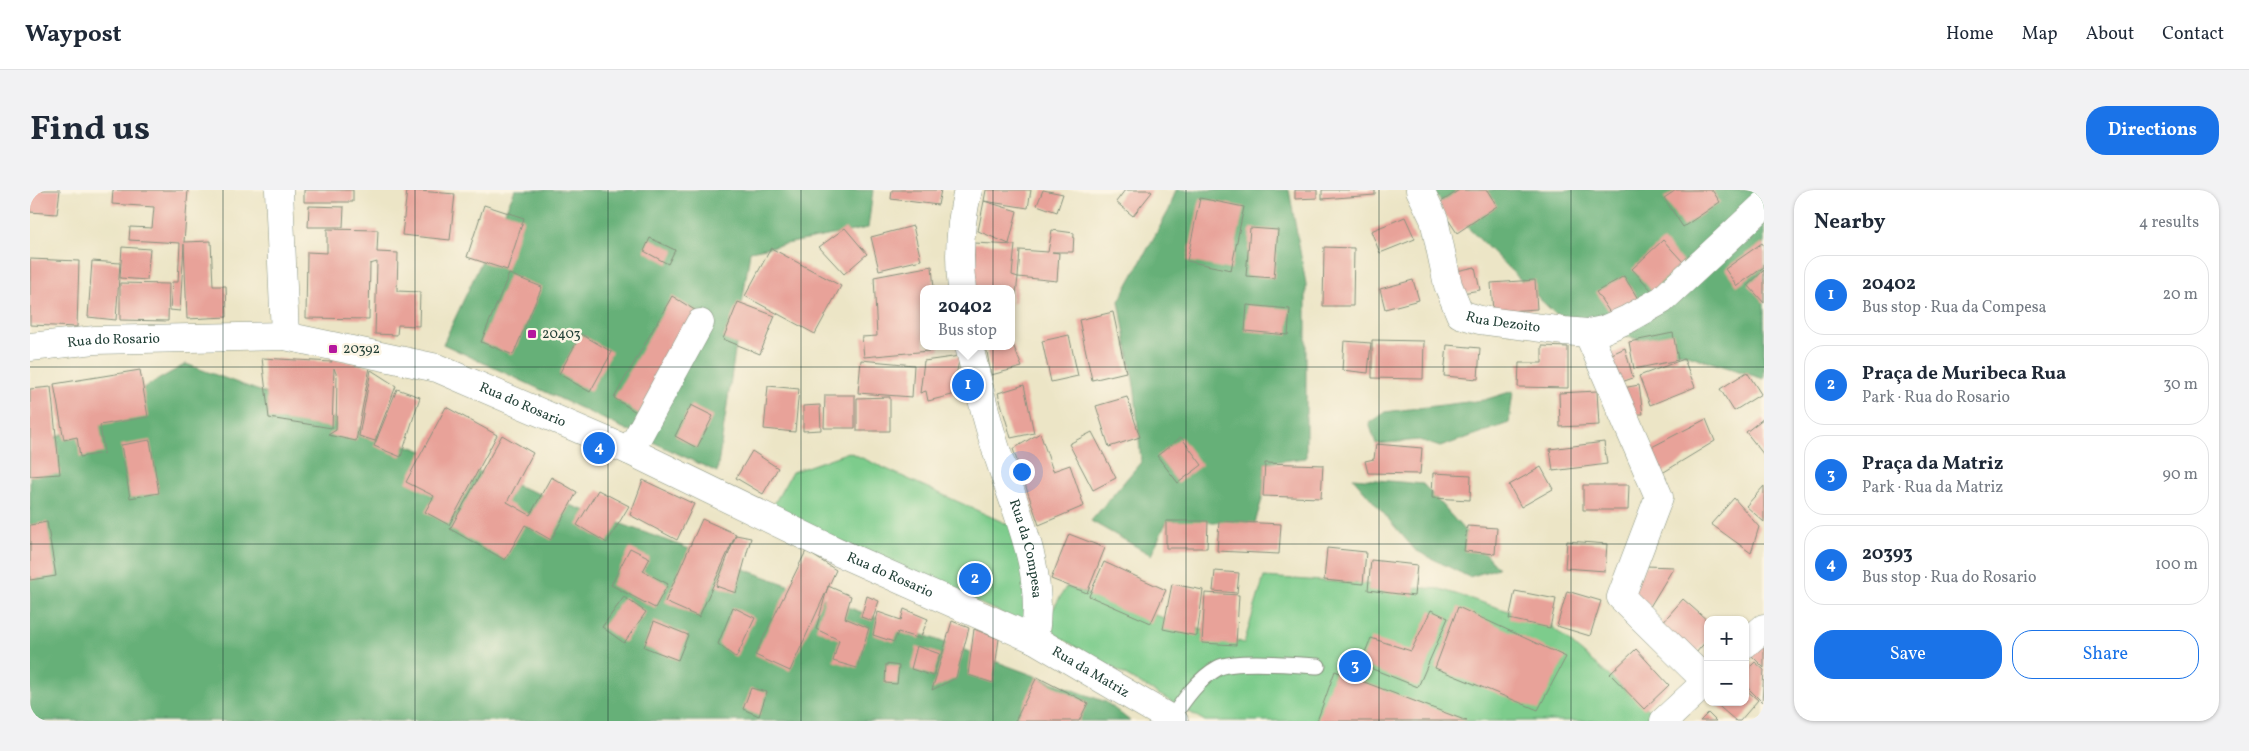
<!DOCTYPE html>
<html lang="en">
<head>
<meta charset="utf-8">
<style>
  :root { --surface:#fff; --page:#f2f2f3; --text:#1f2937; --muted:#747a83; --line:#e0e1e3; --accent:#1a73e8 }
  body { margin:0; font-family:Vollkorn,serif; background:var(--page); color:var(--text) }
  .controls { position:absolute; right:15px; bottom:15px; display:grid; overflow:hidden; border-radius:10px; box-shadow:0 1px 4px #0004 }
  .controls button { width:45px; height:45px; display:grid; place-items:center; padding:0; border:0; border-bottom:1px solid var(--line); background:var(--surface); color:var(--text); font:25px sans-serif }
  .you { position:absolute; left:991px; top:281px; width:18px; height:18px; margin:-12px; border:4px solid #fff; border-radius:50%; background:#1a73e8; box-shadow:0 0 0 8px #1a73e833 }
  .badge { display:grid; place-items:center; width:32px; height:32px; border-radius:50%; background:var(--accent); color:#fff; font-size:16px; font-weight:700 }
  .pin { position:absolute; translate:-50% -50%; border:2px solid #fff; box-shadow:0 1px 5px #0006 }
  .popup { position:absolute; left:890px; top:95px; width:95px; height:65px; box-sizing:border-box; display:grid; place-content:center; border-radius:10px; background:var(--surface); filter:drop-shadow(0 1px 4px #0005); font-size:16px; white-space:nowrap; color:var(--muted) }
  .popup b { font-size:19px; color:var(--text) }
  .popup::after { content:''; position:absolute; left:50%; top:100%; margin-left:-10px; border:10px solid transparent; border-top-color:var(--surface) }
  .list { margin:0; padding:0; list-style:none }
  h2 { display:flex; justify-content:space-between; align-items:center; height:65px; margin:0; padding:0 20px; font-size:21px }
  h2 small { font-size:16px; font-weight:400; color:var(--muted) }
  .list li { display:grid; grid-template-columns:32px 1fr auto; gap:15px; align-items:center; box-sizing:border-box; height:80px; margin:0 10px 10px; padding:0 10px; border:1px solid var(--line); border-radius:20px }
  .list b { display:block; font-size:19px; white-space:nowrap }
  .list p { margin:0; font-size:16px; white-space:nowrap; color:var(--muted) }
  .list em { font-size:16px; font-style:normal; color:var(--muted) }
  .actions { display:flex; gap:10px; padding:15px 20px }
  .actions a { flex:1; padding:11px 0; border:1px solid var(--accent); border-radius:20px; text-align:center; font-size:18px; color:var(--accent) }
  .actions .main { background:var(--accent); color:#fff }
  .map { position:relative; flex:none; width:1734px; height:531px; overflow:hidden; border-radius:20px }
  header { display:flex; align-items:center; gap:30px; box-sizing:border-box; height:70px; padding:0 25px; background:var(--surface); border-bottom:1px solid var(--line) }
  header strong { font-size:24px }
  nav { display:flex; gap:28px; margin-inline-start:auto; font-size:18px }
  .intro { display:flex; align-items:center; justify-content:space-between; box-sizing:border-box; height:120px; padding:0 30px }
  h1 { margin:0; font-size:35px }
  .button { padding:12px 22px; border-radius:20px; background:var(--accent); color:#fff; font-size:18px; font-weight:700 }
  main { display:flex; gap:30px; padding:0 30px }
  aside { flex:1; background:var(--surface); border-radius:20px; box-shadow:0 1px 4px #0004 }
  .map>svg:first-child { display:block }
</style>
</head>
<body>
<header>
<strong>Waypost</strong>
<nav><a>Home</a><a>Map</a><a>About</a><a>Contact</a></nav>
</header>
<div class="intro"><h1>Find us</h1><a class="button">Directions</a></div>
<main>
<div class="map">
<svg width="1734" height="531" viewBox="0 0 1734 531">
  <rect width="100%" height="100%" fill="#fcf5e5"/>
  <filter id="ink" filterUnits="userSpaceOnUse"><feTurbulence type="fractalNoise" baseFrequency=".02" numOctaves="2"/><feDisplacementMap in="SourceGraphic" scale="10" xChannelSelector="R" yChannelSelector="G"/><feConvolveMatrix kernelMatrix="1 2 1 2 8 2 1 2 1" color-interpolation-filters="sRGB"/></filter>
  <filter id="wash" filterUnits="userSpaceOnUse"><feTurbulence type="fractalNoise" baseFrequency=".0096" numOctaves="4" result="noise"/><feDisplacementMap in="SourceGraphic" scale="20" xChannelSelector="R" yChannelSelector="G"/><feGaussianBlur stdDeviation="1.12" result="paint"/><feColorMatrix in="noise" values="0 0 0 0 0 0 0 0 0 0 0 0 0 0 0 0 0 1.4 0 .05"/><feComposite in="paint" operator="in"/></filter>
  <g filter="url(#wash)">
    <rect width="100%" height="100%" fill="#ece5c6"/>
    <path fill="#7dcc8c" stroke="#4e8460" d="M819,262L990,340L1003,437L776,336L743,316L762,282Z
      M1234,387L1410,399L1519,434L1629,529L1628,531H1175L1024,444L1022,421L1036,397L1214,453Z"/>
    <path fill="#66b078" stroke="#427656" d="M485,0H843L838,38L720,61L687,282L413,154Z
      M1146,0H1259L1276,94V268L1235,273L1233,306L1225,333L1137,331L1121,365L1061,331L1111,272L1105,201L1089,111L1139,20Z
      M1400,0H1734V189L1524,123Z
      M156,174L1076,512L1100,531H0V262Z
      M1483,201L1479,233L1410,257L1389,250L1346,254L1339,233L1355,222L1454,210Z
      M1323,288L1393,294L1468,378L1439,387L1385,360Z"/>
    <g id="blocks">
      <path fill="#e8a299" d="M0,0H30L27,24L0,22Z
        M83,0H158L154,52L181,51L183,96H196L197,127L157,129L154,54L150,121L140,120L142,92H148L150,53L99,50L100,37L122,38L124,17L82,14Z
        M274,0H323V12H274Z
        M377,0L425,4L420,50L372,45Z
        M862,0H911L908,15L861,9Z
        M956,0H1001L998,18L954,11L987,21L979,54L948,41L954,11Z
        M1013,0L1033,4L1027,22L1007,15Z
        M1095,0H1119L1122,2L1103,26L1086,12Z
        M1265,0H1287V8L1265,9Z
        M1292,0H1345V5L1292,9Z
        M1429,0H1457L1467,16L1427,43L1408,14Z
        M1646,0H1682L1690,12L1653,37L1634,8Z
        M1170,8L1214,17L1201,80L1157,71Z
        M454,15L494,28L477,80L437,67Z
        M279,16L314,17L313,37H278Z
        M1375,27L1385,49L1350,63L1341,41Z
        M883,36L891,70L849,80L841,47Z
        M815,38L837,64L814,84L789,57Z
        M1220,38L1248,40L1244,88L1216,86Z
        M297,39L348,40L347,62L368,63L367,101L390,102L389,136L368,135L367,145L345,144L347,72L340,74L339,129L276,128L277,62L297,63Z
        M1022,40L1044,43L1043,62H1022L1029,63L1027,91L988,87L985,113H982V99H944V53L985,55L982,85L988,87L990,60L1018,62Z
        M620,48L645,60L638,74L614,61Z
        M1633,50L1653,72L1622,101L1602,79Z
        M1732,53L1734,56V77L1707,96L1695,79Z
        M92,57L120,59L117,90L90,88Z
        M1294,57L1324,58L1323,116H1293Z
        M741,58L811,96L785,144L715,106Z
        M0,69L49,71L47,137L0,135Z
        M62,71L90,73L86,130L58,127Z
        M902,76L904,99H894V156H909L910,160L834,167L832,147L847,146L844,87Z
        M1445,77L1450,100L1426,104L1422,82Z
        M1734,80V113L1718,95Z
        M479,84L512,97L483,165L451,152Z
        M1594,86L1610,112L1583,127L1566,102Z
        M1383,90L1389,110L1355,119L1350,99Z
        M1505,90L1507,119L1463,122L1461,93Z
        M90,93L139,94L138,131L90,130Z
        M642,106L668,122L609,224L584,208Z
        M708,112L745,126L730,164L693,149Z
        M1217,115L1260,119L1258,145L1215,141Z
        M1083,122L1096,182L1062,190L1049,130Z
        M1643,143L1648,170L1604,179L1599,152Z
        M551,144L582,162L560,202L529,184Z
        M1039,145L1048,186L1021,192L1012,151Z
        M1342,150L1394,151L1393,189L1342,188Z
        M1314,151L1341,153L1338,183L1312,180Z
        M982,152L992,177L961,185L956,156H982Z
        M1417,155L1450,158L1448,189L1414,186Z
        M1512,156L1538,157V198L1488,197L1489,173H1512Z
        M1595,158L1603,188L1586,194L1573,168Z
        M930,166L922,205L898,211L896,201L890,203L894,171Z
        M299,167L340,177L326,251L298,245L306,240L307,186L304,178L302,238L239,228L232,168L302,172Z
        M1654,169L1665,197L1620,215L1609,186Z
        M831,170L884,175L882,207L828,203Z
        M110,180L118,227L70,235L74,263L50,267L47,247L34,250L24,194Z
        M341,180L366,196L345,251L329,246Z
        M1717,182L1731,204L1704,221L1690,199Z
        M994,195L1004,243L981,248L968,203Z
        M1609,195L1613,224H1599L1587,199Z
        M738,196L769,199L765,242L734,239Z
        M21,197L30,284L0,286V199Z
        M367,199L390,207L371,267L344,256Z
        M1567,201L1569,235L1530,237L1529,203Z
        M795,205H825V238H794Z
        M860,207V241H827V208Z
        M1097,207L1110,247L1079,257L1066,216Z
        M661,215L683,226L667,258L645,246Z
        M790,215L791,240L773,241V216Z
        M416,217L467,245L419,335L395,322L404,306L376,292Z
        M1734,228V265L1716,242Z
        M1676,229L1685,251L1629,285L1616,260Z
        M1062,242L1086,288L1063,300L1039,254Z
        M1010,243L1023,281L1040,275L1054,316L1009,335L983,259Z
        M472,245L503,263L477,312L500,325L521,287L547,302L521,350L495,335L475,370L420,339Z
        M1151,247L1172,275L1148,293L1127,266Z
        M120,250L129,303L100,308L91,255Z
        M1574,252L1577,274L1523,281L1520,259Z
        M1346,254L1392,258L1390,284L1338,283L1335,271L1344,269Z
        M722,261L748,278L733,304L706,288Z
        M1235,273L1293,275L1291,308L1233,306Z
        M1511,277L1523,299L1491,317L1479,295Z
        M1403,283L1441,285L1440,310L1402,308Z
        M613,290L664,314L647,350L600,325Z
        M1553,295H1599L1598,320H1553Z
        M1734,296V332L1716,316Z
        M568,300L599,316L577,353L547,335Z
        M1704,308L1729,337L1721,363L1681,334Z
        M672,329L706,344L669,427L635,412Z
        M1136,331H1178L1177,358H1136Z
        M1189,331L1251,334L1249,364L1187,361Z
        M17,332L26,386L0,390V335Z
        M1437,336L1467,338L1465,364L1434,361Z
        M1039,344L1075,358L1057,403L1021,389Z
        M706,345L721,348L706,403L686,396Z
        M1537,351L1577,354L1575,381L1535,378Z
        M600,358L620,368L613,381L638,394L625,418L581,395Z
        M1297,358L1336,362L1333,394L1294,390Z
        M776,361L806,380L760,481L725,465Z
        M1341,370L1387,375L1384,406L1338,400Z
        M1074,372L1136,400L1121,433L1059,406Z
        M1615,376L1644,377L1618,420L1600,409Z
        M1185,381L1209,383L1207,403L1183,401Z
        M1142,394L1173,400L1167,446L1133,439Z
        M798,396L821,406L815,428L839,438L827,478L803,471L809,450L786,439Z
        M1485,401L1526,409L1520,438L1479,429Z
        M1537,401L1571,411L1560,446L1527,436Z
        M1175,403L1209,405L1206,455L1172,453Z
        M837,406L849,411L842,431L831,427Z
        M594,407L616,422L594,453L572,437Z
        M1653,409L1678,431V449L1665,464L1631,434Z
        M703,417L725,428L706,468L688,454Z
        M1428,417L1536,467L1508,520L1405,478Z
        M874,419L898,429L890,449L868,442L864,452L843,445L848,422L871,430Z
        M1401,420L1418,428L1388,497L1330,474L1341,448L1381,461Z
        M624,431L658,445L648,470L614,457Z
        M922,431L939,438L926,488L902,500Z
        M944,439L969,449L963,493L938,485Z
        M1734,446V478L1718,462Z
        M887,456L910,464L903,486L881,479Z
        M1606,459L1639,495L1614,519L1580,484Z
        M1725,472L1734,480L1732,512L1715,495V482Z
        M856,474L869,476L867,494L855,493Z
        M1305,481L1437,531H1287Z
        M1007,487L1058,513L1049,531H985Z
        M721,498L737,502L729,526L713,519Z
        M1715,499L1728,510L1710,531H1706L1684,512H1715Z
        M1678,523L1686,531H1670Z"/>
    </g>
  </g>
  <g filter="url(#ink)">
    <use href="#blocks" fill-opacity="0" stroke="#86917d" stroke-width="1"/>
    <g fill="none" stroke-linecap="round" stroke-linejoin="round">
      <g stroke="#86917d" stroke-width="17">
        <path id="service" d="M1141,529C1154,510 1168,489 1188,478C1205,469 1267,475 1288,476"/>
      </g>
      <g stroke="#86917d" stroke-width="29">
        <g id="minor">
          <path d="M249,0L255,146"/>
          <path id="s1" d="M1390,0L1404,29L1418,95L1430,124L1450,130L1534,141L1558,143L1573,140L1598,129L1632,110L1734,15"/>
          <path d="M932,99C928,65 930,33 938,0"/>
          <path d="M1558,143L1629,307L1591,407L1676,491"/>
          <path id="s2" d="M939,156C947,190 955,224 965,256C984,319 1017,380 1004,449"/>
          <path d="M600,261L670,133"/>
          <path d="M1715,454L1734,438"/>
          <path d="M1634,531L1678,490"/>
        </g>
      </g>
      <g stroke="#86917d" stroke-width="29">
        <g id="tertiary">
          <path id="s3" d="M0,157L65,150L255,146L407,178L600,261L808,362L1004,449L1144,531"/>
        </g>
      </g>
      <use href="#service" stroke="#fff" stroke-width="15"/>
      <use href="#minor" stroke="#fff" stroke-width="28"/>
      <use href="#tertiary" stroke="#fff" stroke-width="28"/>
    </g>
  </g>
  <path fill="none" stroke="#1f3d34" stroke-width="1" stroke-opacity="0.55" d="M193,0V531M385,0V531M578,0V531M771,0V531M963,0V531M1156,0V531M1349,0V531M1541,0V531M0,177H1734M0,354H1734"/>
  <g fill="#b5179e" stroke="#fcf5e5" stroke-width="2">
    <rect x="497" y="139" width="10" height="10" rx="2.5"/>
    <rect x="298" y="154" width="10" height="10" rx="2.5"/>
  </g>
  <g text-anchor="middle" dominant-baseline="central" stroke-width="5" stroke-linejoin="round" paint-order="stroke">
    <g font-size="14" fill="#1f3d34" stroke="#fcf5e5">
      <text stroke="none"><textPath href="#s1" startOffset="175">Rua Dezoito</textPath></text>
      <text stroke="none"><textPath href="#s3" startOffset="84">Rua do Rosario</textPath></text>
      <text stroke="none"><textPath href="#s3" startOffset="504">Rua do Rosario</textPath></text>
      <text stroke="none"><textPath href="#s2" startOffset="211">Rua da Compesa</textPath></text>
      <text stroke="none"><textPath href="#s3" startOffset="909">Rua do Rosario</textPath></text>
      <text stroke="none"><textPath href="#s3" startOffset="1132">Rua da Matriz</textPath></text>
    </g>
    <g font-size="14" fill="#1f3d34" stroke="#fcf5e5" text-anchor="start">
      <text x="512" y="144">20403</text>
      <text x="313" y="159">20392</text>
    </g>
  </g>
</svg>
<div class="controls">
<button>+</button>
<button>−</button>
</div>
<div class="you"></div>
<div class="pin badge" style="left:938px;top:195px">1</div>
<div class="popup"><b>20402</b>Bus stop</div>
<div class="pin badge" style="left:945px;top:389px">2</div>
<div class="pin badge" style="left:1325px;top:476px">3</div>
<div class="pin badge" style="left:569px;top:258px">4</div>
</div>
<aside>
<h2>Nearby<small>4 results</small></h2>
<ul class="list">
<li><span class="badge">1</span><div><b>20402</b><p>Bus stop · Rua da Compesa</p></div><em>20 m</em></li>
<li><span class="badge">2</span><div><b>Praça de Muribeca Rua</b><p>Park · Rua do Rosario</p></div><em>30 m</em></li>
<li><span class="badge">3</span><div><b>Praça da Matriz</b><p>Park · Rua da Matriz</p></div><em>90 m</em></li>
<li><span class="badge">4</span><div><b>20393</b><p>Bus stop · Rua do Rosario</p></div><em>100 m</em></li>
</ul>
<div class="actions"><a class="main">Save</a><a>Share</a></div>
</aside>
</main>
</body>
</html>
